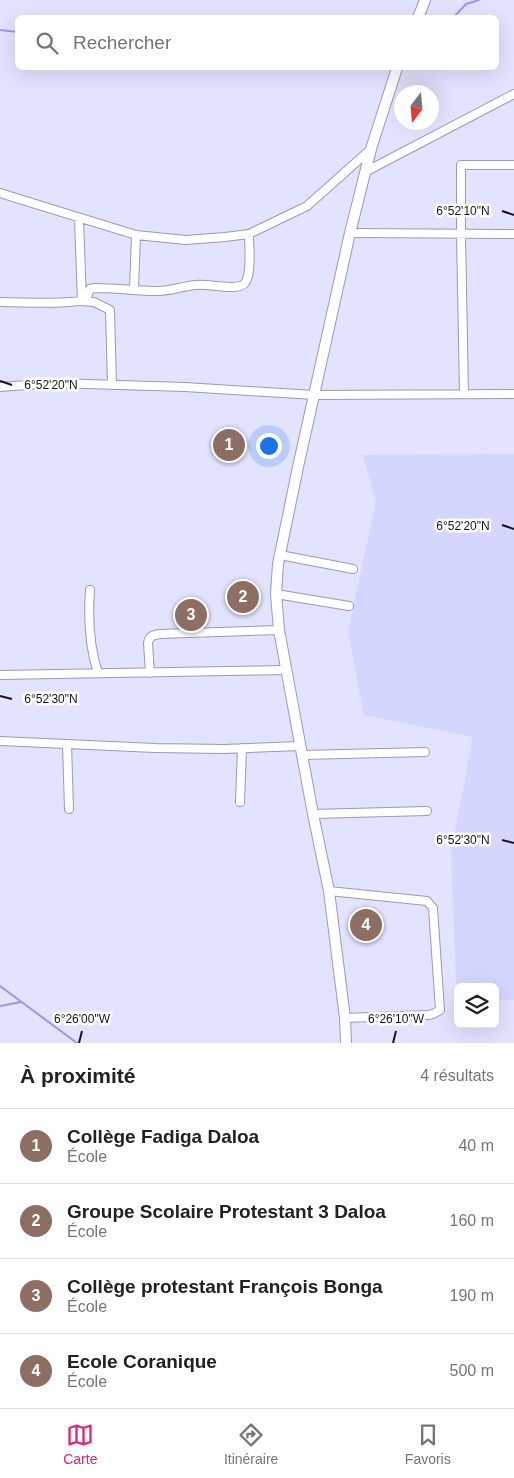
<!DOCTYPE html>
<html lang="fr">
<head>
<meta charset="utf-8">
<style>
  :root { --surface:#fff; --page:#f6f6f6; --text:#202124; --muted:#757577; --line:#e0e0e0; --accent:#db2777 }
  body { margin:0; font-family:Helvetica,sans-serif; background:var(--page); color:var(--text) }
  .controls { position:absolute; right:15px; bottom:15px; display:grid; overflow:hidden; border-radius:8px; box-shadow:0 5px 20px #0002 }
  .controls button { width:45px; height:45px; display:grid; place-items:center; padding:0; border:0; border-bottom:1px solid var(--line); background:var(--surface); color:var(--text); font:25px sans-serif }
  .compass { position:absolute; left:394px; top:85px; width:45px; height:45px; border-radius:50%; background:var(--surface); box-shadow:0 5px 20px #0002; rotate:196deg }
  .you { position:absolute; left:268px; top:445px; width:18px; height:18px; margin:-12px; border:4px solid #fff; border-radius:50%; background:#1a73e8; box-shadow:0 0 0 8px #1a73e833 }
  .badge { display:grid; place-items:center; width:32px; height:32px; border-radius:50%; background:var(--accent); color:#fff; font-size:16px; font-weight:700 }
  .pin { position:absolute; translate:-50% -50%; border:2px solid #fff; box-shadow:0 1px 5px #0006 }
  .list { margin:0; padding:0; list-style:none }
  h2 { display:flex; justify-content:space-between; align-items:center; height:65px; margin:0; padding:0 20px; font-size:21px }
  h2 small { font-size:16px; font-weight:400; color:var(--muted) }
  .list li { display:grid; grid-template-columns:32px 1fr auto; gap:15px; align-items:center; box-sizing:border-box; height:75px; padding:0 20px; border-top:1px solid var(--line) }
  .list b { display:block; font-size:19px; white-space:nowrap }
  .list p { margin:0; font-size:16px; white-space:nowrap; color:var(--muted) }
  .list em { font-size:16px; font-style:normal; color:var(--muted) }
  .icon { flex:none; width:28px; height:28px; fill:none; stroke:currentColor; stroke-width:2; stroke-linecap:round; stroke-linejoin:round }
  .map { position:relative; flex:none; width:514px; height:1043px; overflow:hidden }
  .search { position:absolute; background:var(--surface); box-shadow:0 5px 20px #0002; left:15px; right:15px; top:15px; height:55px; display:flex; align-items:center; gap:12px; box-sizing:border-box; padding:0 18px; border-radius:8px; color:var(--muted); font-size:19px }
  .sheet { height:365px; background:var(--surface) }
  nav { display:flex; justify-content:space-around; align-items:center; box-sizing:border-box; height:70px; border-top:1px solid var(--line); background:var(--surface); font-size:14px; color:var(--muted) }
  nav a { display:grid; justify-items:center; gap:2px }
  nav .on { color:var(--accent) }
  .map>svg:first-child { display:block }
</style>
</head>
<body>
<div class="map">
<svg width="514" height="1043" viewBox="0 0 514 1043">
  <rect width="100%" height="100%" fill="#e2e3fe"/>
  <path fill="#d4d6fe" d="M514,454V1000H495V987H458L457,1000L451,852L473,737L364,715L348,631L376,502L363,455Z"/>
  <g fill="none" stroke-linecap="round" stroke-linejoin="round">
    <path stroke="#9897f1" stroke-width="2" d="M453,18L466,4L479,0
      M0,30L18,32
      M0,986L77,1043
      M0,1006L21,1002"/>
    <g stroke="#989ab9" stroke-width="10">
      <path id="street" d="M365,172L514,94
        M0,193L136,235L186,240L225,237L249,234L307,206L371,149
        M79,219L82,301L94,302L110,310L112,385
        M350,233L514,234
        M134,289L136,235
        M0,302C13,302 77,305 85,299C88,297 88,292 90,289L95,288C116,288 137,291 158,291C171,291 183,286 196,285C207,283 238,292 245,283C252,274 249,245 249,234
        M0,387L55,383L185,387L314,395L514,394
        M464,394L461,234V165H514
        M280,555L353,569
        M90,590C88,618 89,646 98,673
        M276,594L349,606
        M150,673L148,643C149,636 153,635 160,634L279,630
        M0,675L287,670
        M0,741L155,748L224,749L300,746
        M67,744L69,809
        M303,755L425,752
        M240,802L242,748
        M313,814L427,811
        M329,891L427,901L433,908L440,1010L433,1014L428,1015L345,1018"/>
    </g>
    <g stroke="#989ab9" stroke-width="12">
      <path id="secondary" d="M418,18L425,0
        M346,1043L345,1018L329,891L313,814L279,630L276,594L278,564L298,467L350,233L371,149L397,68"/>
    </g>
    <use href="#street" stroke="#fff" stroke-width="8"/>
    <use href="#secondary" stroke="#fff" stroke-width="10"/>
  </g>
  <path fill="none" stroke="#14141f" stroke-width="2" d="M502,211L514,215M0,381L12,385M502,525L514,529M0,696L12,699M502,840L514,843M79,1043L82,1031M393,1043L396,1031"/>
  <g font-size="12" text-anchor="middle" fill="#14141f" stroke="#fff" stroke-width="5" stroke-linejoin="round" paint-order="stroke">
    <text x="463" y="215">6°52'10"N</text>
    <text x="51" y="389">6°52'20"N</text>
    <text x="463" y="530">6°52'20"N</text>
    <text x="51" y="703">6°52'30"N</text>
    <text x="463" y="844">6°52'30"N</text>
    <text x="82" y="1023">6°26'00"W</text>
    <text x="396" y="1023">6°26'10"W</text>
  </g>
</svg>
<div class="controls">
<button><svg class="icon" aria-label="layers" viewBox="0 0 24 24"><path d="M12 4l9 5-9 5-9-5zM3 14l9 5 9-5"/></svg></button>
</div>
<svg class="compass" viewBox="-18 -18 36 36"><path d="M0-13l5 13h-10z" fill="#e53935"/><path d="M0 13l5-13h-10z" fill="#757577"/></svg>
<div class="you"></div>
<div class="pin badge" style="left:229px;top:445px;background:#8d6e63">1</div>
<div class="pin badge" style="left:243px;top:597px;background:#8d6e63">2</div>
<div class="pin badge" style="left:191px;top:615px;background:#8d6e63">3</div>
<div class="pin badge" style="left:366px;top:925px;background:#8d6e63">4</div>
<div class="search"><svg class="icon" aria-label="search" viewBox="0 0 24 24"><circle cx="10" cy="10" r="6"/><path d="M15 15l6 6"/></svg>Rechercher</div>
</div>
<section class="sheet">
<h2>À proximité<small>4 résultats</small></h2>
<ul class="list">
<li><span class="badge" style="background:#8d6e63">1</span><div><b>Collège Fadiga Daloa</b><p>École</p></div><em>40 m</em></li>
<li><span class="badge" style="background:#8d6e63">2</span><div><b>Groupe Scolaire Protestant 3 Daloa</b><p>École</p></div><em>160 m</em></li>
<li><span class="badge" style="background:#8d6e63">3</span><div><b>Collège protestant François Bonga</b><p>École</p></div><em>190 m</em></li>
<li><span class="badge" style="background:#8d6e63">4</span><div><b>Ecole Coranique</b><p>École</p></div><em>500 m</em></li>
</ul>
</section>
<nav>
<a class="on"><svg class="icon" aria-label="map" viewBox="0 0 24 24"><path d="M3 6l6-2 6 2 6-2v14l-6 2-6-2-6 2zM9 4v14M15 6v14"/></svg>Carte</a>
<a><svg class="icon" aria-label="directions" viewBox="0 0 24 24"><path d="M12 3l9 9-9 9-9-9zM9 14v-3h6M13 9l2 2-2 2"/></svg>Itinéraire</a>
<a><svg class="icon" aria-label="saved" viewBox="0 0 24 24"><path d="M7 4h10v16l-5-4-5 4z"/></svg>Favoris</a>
</nav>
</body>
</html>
